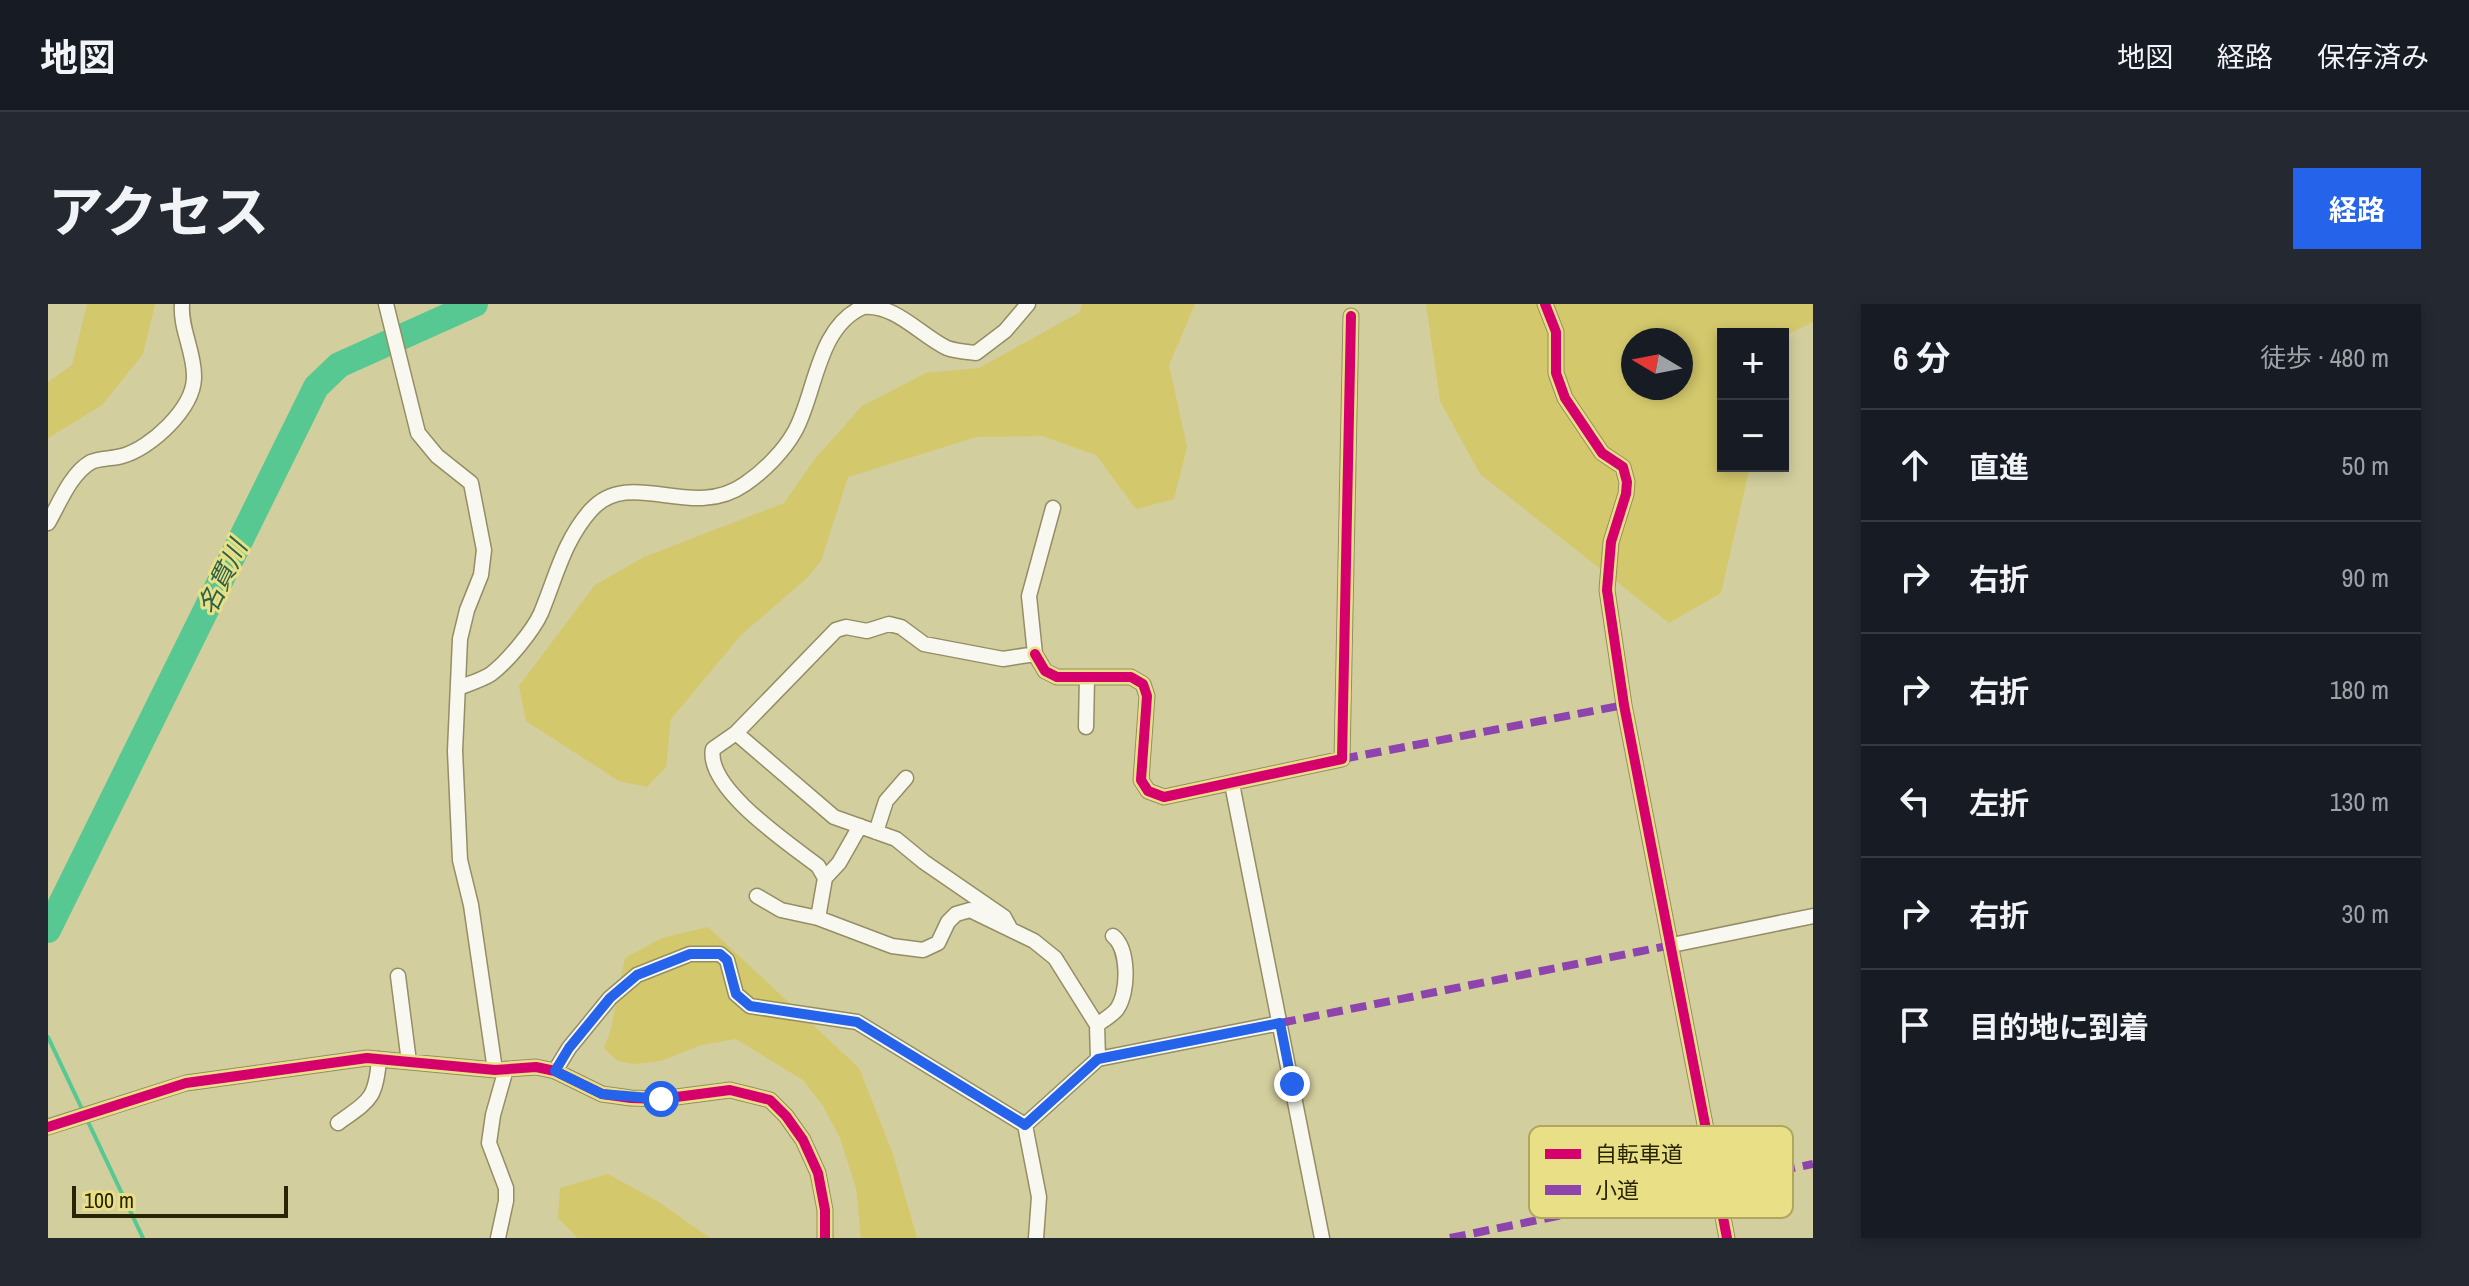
<!DOCTYPE html>
<html lang="ja">
<head>
<meta charset="utf-8">
<style>
  :root { --surface:#171b24; --page:#242831; --text:#f1f3f6; --muted:#9ea1a6; --line:#363941; --accent:#2563eb }
  body { margin:0; font-family:"Archivo Narrow","Noto Sans JP",sans-serif; background:var(--page); color:var(--text) }
  .controls { position:absolute; right:24px; top:24px; display:grid; overflow:hidden; border-radius:0px; box-shadow:0 4px 12px #0003 }
  .controls button { width:72px; height:72px; display:grid; place-items:center; padding:0; border:0; border-bottom:2px solid var(--line); background:var(--surface); color:var(--text); font:40px sans-serif }
  .compass { position:absolute; left:1573px; top:24px; width:72px; height:72px; border-radius:50%; background:var(--surface); box-shadow:0 4px 12px #0003; rotate:280deg }
  .scale { position:absolute; left:24px; bottom:20px; width:216px; box-sizing:border-box; padding-left:8px; border:4px solid #292500; border-top:0; font-size:22px; line-height:28px; white-space:nowrap; color:#292500; -webkit-text-stroke:6px #e9df87; paint-order:stroke }
  .stop { position:absolute; width:24px; height:24px; margin:-18px; border:6px solid #2563eb; border-radius:50%; background:#fff }
  .stop.end { background:#2563eb; border-color:#fff; box-shadow:0 2px 8px #0008 }
  .list { margin:0; padding:0; list-style:none }
  h2 { display:flex; justify-content:space-between; align-items:center; height:104px; margin:0; padding:0 32px; font-size:34px }
  h2 small { font-size:26px; font-weight:400; color:var(--muted) }
  .list li { display:grid; grid-template-columns:52px 1fr auto; gap:24px; align-items:center; box-sizing:border-box; height:112px; padding:0 32px; border-top:2px solid var(--line) }
  .list b { display:block; font-size:30px; white-space:nowrap }
  .list em { font-size:26px; font-style:normal; color:var(--muted) }
  .icon { flex:none; width:44px; height:44px; fill:none; stroke:currentColor; stroke-width:2; stroke-linecap:round; stroke-linejoin:round }
  .map { position:relative; flex:none; width:1765px; height:934px; overflow:hidden; border-radius:0px }
  header { display:flex; align-items:center; gap:48px; box-sizing:border-box; height:112px; padding:0 40px; background:var(--surface); border-bottom:2px solid var(--line) }
  header strong { font-size:38px }
  nav { display:flex; gap:44px; margin-inline-start:auto; font-size:28px }
  .intro { display:flex; align-items:center; justify-content:space-between; box-sizing:border-box; height:192px; padding:0 48px }
  h1 { margin:0; font-size:56px }
  .button { padding:20px 36px; border-radius:0px; background:var(--accent); color:#fff; font-size:28px; font-weight:700 }
  main { display:flex; gap:48px; padding:0 48px }
  aside { flex:1; background:var(--surface); border-radius:0px; box-shadow:0 4px 12px #0003 }
  .map>svg:first-child { display:block }
</style>
</head>
<body>
<header>
<strong>地図</strong>
<nav><a>地図</a><a>経路</a><a>保存済み</a></nav>
</header>
<div class="intro"><h1>アクセス</h1><a class="button">経路</a></div>
<main>
<div class="map">
<svg width="1765" height="934" viewBox="0 0 1765 934">
  <rect width="100%" height="100%" fill="#d3ce9d"/>
  <path fill="#d3c86b" fill-rule="evenodd" d="M39,0H107L95,50L54,101L0,134V78L24,61Z
    M1034,0H1147L1121,61L1139,143L1126,195L1088,205L1048,151L994,132L928,133L800,173L773,257L759,274L693,331L623,415L618,463L599,483L571,477L478,417L471,382L547,281L596,253L736,199L766,156L814,102L878,69L931,64L1032,8Z
    M1378,0H1765V18L1738,31L1735,41V30H1675V162H1702L1673,289L1621,319L1432,170L1392,97ZM1585,36H1633V84H1585Z
    M660,623L811,764L845,850L869,934H813L808,884L792,834L775,802L755,776L688,735L653,741L613,757L586,760L570,757L556,744L563,725L577,654L614,634Z
    M560,870L609,897L662,934H530L510,914L512,884Z"/>
  <g fill="none" stroke-linecap="round" stroke-linejoin="round">
    <path stroke="#57c891" stroke-width="4" d="M0,733L95,934"/>
    <path stroke="#57c891" stroke-width="26" d="M0,626L268,83L291,61L427,0"/>
    <g stroke="#938e65" stroke-width="17">
      <path id="street" d="M338,0L370,129L389,152L423,179L436,246L433,271L419,306L412,335L407,447L412,556L423,601L447,766
        M1497,0L1508,28V69L1517,94L1554,149L1575,163L1579,178L1578,190L1563,238L1559,286L1576,401L1679,934
        M0,219C11,200 23,169 43,158C52,154 64,155 74,152C103,144 145,105 146,74C147,49 132,25 134,0
        M987,350L997,367L1009,373H1083L1095,380L1099,392L1093,476L1100,487L1116,493L1294,455L1303,12
        M410,384C420,380 434,376 443,370C459,358 485,327 493,309C508,273 516,236 543,206C583,162 643,218 697,180C716,167 736,147 747,127C768,89 769,23 815,3C848,0 873,32 899,44C907,47 919,48 928,49L957,27L980,0
        M1038,423L1039,373
        M688,429L788,326L798,323L819,327L841,320L853,323L876,340L955,355L987,350L981,292L1005,204
        M1184,480L1274,934
        M828,528L838,497L858,474
        M777,574L791,559L812,522
        M709,592L733,606L770,614L844,642L875,646L890,639L900,618L908,610L922,606L986,637L1007,654L1049,721L1050,755
        M770,614L777,574L770,562C743,541 657,484 665,445L688,429L786,513L848,535L876,558L956,613L963,626
        M1624,641L1765,612
        M350,672L361,758
        M1049,721C1055,716 1065,711 1069,705C1081,688 1081,645 1065,632
        M507,767L521,744L562,694L589,671L642,650H672L679,656L688,690L702,702L809,718L977,821L991,893L988,934
        M290,819C322,796 328,795 331,755
        M977,821L1050,755L1232,719
        M0,823L138,779L319,754L447,766L488,763L507,767L554,790L583,794L613,795L682,786L722,796L738,812L755,836L770,869L777,906V934
        M450,934L458,897V884L441,839L445,811L458,765"/>
    </g>
    <use href="#street" stroke="#f8f8f0" stroke-width="14"/>
    <path stroke="#8e44ad" stroke-width="8" stroke-dasharray="16 8" stroke-linecap="butt" d="M1294,455L1576,401
      M1232,719L1624,641
      M1402,934L1765,860"/>
    <g stroke="#e9df87" stroke-width="15">
      <path id="cycleway" d="M1497,0L1508,28V69L1517,94L1554,149L1575,163L1579,178L1578,190L1563,238L1559,286L1576,401L1679,934
        M987,350L997,367L1009,373H1083L1095,380L1099,392L1093,476L1100,487L1116,493L1294,455L1303,12
        M0,823L138,779L319,754L447,766L488,763L507,767L554,790L583,794L613,795L682,786L722,796L738,812L755,836L770,869L777,906V934"/>
    </g>
    <use href="#cycleway" stroke="#d6006c" stroke-width="10"/>
  </g>
  <g fill="none" stroke-linecap="round" stroke-linejoin="round">
    <path stroke="#2563eb" stroke-width="10" d="M613,795L554,790L507,767L521,744L562,694L589,671L642,650H672L679,656L688,690L702,702L809,718L977,821L1050,755L1232,719L1244,780"/>
  </g>
  <g text-anchor="middle" dominant-baseline="central" stroke-width="6" stroke-linejoin="round" paint-order="stroke">
    <g font-size="26" font-style="italic" fill="#2a634a" stroke="#e9df87">
      <text transform="translate(174 273) rotate(-64)">名貫川</text>
    </g>
  </g>
  <rect x="1481" y="822" width="264" height="92" rx="12" fill="#e9df87" stroke="#afa75e" stroke-width="2"/>
  <rect x="1497" y="845" width="36" height="10" fill="#d6006c"/>
  <rect x="1497" y="881" width="36" height="10" fill="#8e44ad"/>
  <g font-size="22" fill="#292500">
    <text x="1547" y="858">自転車道</text>
    <text x="1547" y="894">小道</text>
  </g>
</svg>
<div class="controls">
<button>+</button>
<button>−</button>
</div>
<svg class="compass" viewBox="-18 -18 36 36"><path d="M0-13l5 13h-10z" fill="#e53935"/><path d="M0 13l5-13h-10z" fill="#9ea1a6"/></svg>
<div class="scale">100 m</div>
<div class="stop" style="left:613px;top:795px"></div>
<div class="stop end" style="left:1244px;top:780px"></div>
</div>
<aside>
<h2>6 分<small>徒歩 · 480 m</small></h2>
<ul class="list">
<li><svg class="icon" aria-label="ahead" viewBox="0 0 24 24"><path d="M12 20V5M6 11l6-6 6 6"/></svg><div><b>直進</b></div><em>50 m</em></li>
<li><svg class="icon" aria-label="right" viewBox="0 0 24 24"><path d="M7 20v-9h11M14 6l5 5-5 5"/></svg><div><b>右折</b></div><em>90 m</em></li>
<li><svg class="icon" aria-label="right" viewBox="0 0 24 24"><path d="M7 20v-9h11M14 6l5 5-5 5"/></svg><div><b>右折</b></div><em>180 m</em></li>
<li><svg class="icon" aria-label="left" viewBox="0 0 24 24"><path d="M17 20v-9H6M10 6l-5 5 5 5"/></svg><div><b>左折</b></div><em>130 m</em></li>
<li><svg class="icon" aria-label="right" viewBox="0 0 24 24"><path d="M7 20v-9h11M14 6l5 5-5 5"/></svg><div><b>右折</b></div><em>30 m</em></li>
<li><svg class="icon" aria-label="arrive" viewBox="0 0 24 24"><path d="M6 21V4h12l-3 4 3 4H6"/></svg><div><b>目的地に到着</b></div></li>
</ul>
</aside>
</main>
</body>
</html>
